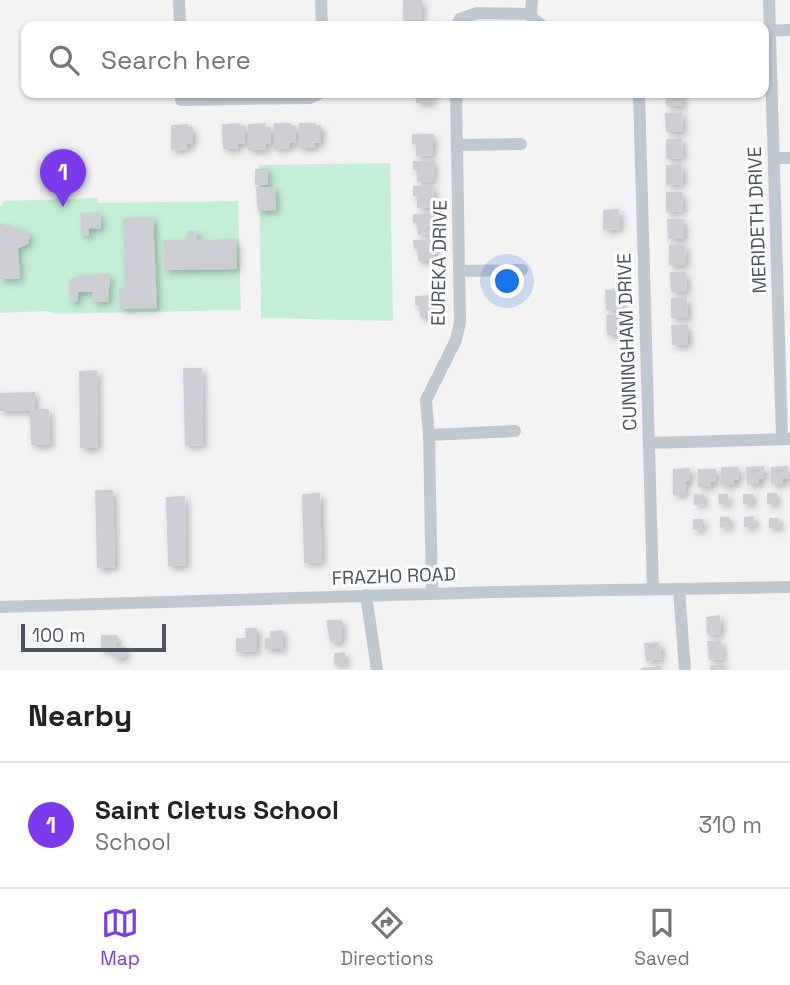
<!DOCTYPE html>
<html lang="en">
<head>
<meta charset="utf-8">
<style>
  :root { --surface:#fff; --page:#f2f2f2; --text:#222; --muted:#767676; --line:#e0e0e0; --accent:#7c3aed }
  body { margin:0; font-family:"Space Grotesk",sans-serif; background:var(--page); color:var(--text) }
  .scale { position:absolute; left:21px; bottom:18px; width:145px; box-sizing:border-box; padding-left:7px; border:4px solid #4b555f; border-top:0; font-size:19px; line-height:24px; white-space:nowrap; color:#4b555f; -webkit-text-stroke:5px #fff; paint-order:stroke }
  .you { position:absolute; left:508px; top:282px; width:24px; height:24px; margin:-18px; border:5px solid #fff; border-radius:50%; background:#1a73e8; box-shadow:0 0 0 10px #1a73e833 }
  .badge { display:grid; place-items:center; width:46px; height:46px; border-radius:50%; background:var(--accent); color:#fff; font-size:23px; font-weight:700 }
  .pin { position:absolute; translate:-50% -58px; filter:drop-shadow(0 2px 4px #0008) }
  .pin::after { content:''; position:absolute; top:37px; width:24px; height:21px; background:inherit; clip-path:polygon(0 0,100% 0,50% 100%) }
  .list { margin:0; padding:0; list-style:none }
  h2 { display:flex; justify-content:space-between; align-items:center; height:91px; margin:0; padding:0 28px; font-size:30px }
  h2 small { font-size:23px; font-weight:400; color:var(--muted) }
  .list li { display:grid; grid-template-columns:46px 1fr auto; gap:21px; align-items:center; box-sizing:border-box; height:126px; padding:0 28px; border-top:2px solid var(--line) }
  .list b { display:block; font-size:26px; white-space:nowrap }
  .list p { margin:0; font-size:23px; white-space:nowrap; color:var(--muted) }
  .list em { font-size:23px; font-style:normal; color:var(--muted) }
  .icon { flex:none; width:38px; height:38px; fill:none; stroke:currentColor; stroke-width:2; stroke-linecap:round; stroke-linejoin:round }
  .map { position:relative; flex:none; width:790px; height:670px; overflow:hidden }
  .search { position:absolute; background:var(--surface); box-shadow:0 2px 5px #0004; left:21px; right:21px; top:21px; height:77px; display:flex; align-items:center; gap:18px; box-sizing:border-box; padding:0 24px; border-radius:14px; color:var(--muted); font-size:26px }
  .sheet { height:217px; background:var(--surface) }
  nav { display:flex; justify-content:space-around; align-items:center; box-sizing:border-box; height:98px; border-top:2px solid var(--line); background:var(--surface); font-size:19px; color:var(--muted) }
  nav a { display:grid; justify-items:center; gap:4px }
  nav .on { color:var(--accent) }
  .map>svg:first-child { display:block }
</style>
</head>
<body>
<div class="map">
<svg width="790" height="670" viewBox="0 0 790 670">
  <defs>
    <filter id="shadow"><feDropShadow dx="3.5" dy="3.5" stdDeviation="3.5" flood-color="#0004"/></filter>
  </defs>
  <rect width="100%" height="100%" fill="#f4f3f3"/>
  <path fill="#c5eed7" d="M390,163L393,321L261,318L259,165Z
    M97,198L98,203L238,201L241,310L56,314L46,311L0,313V207L5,201Z"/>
  <path fill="#cdcfd4" filter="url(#shadow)" d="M403,0H422V21H403Z
    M416,93H433L432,103H416Z
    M666,93H682L683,106H666Z
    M682,112L683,132H666L665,113Z
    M240,123V126H245V143L238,144V149H223L222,124Z
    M265,123V127H271V144H266V150H248V124Z
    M274,123H291V126H296V143H290V148L274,149Z
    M299,123H316V126L321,125V143H315V148H299Z
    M188,124V127H193V144H187V149L171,150V125Z
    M412,134H434L432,155L416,156V144H412Z
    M682,138L683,158L666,159V139Z
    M434,160L433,181L417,182V170H413V161Z
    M682,164L683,184L666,185V165Z
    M268,168V185H255V169Z
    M413,186H434L433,207L417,208V196H413Z
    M256,187H275L276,210L258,211Z
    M666,192H682L683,211L666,212Z
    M619,209L620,229L603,230V210Z
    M80,213H100L101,229L89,228V236H82Z
    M435,213L434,234L418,235L417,223H413V214Z
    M153,217L157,308L120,309L119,288L125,289L123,218Z
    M667,219H684V239H668Z
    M0,223L30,233L28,244L18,248L20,279H0Z
    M187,231H197V240L236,239L237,269L164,270L163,240H188Z
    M436,239L434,261H418V249H414L413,240Z
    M669,245H685L686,265H669Z
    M670,272H686L687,292H671Z
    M110,274L108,302H92L93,292H78V302H70L69,282L72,278L81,275Z
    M622,289V309L606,310L605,290Z
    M437,295L436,317H420L419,305H415V296Z
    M671,298H687L688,318H671Z
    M606,315H623V335H607Z
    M671,325H688V345H672Z
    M183,368H202L203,445L185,446Z
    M97,370L98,448H80L79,371Z
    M35,392V409H49L50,445H31L30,411H0V393Z
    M764,466V479H759V484H747L746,467Z
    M788,466L789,479H783V484H771V467Z
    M721,467H739V480H734V485H721Z
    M690,468V481H685L686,494L673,495V469Z
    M698,469H716V482H711V487H698Z
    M95,490H113L115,567L97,568Z
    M320,493L322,562L304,563L302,494Z
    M767,493H777V504H767Z
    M694,494H704V504L694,505Z
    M718,494H728L729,504H719Z
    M743,494H753V504H743Z
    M185,496L186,566H168L166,497Z
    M754,516L755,527H744V517Z
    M720,517H730V527L720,528Z
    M769,518H779L780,528H769Z
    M693,519H703V529L693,530Z
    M720,615L721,634L707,635L706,617Z
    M326,620H342V642H330Z
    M245,628H257V651L236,652V638H246Z
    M283,630V649H265V638H270V631Z
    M101,635H117V647H126V658H113V651H101Z
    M721,640L723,659L709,660L707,641Z
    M659,642L662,659L646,661L644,643Z
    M345,652L346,664L334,665V653Z
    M724,664L725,670H710V665Z
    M661,666V670H641V668Z"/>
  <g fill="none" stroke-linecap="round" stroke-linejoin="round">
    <path stroke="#c1c9d0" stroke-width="12" d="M179,0L180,26
      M321,0L322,26
      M769,0L782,439
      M531,14L532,0
      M456,26L460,19L477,13L531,14L532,18L543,26
      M764,31L790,30
      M181,93V100L310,98L320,93
      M639,93L653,589
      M458,145L521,144
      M775,158H790
      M460,271L522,270
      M429,435L515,431
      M650,443L790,439
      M679,589L685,670
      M432,594L429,435L426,400L456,340L460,322L456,93
      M366,595L377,670
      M0,607L496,592L790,587"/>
  </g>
  <g text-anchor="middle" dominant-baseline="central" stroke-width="6" stroke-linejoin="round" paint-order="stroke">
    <g font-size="19" fill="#4b555f" stroke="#fff">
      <text transform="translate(757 220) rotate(-92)">MERIDETH DRIVE</text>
      <text transform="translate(439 263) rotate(-89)">EUREKA DRIVE</text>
      <text transform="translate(627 342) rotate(-92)">CUNNINGHAM DRIVE</text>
      <text transform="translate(394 576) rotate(-2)">FRAZHO ROAD</text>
    </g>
  </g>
</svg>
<div class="scale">100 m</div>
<div class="you"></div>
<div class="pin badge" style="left:63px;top:207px">1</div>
<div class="search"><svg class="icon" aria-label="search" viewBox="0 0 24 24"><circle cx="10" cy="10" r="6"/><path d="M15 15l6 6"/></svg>Search here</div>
</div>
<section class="sheet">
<h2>Nearby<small></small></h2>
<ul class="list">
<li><span class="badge">1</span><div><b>Saint Cletus School</b><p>School</p></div><em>310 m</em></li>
</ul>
</section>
<nav>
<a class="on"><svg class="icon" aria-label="map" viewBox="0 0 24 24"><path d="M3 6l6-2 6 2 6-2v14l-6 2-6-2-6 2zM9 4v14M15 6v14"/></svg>Map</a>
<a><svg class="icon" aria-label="directions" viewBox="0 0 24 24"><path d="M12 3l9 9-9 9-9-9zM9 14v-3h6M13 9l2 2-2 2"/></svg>Directions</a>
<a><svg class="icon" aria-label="saved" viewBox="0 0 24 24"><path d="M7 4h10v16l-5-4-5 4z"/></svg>Saved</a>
</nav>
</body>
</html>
